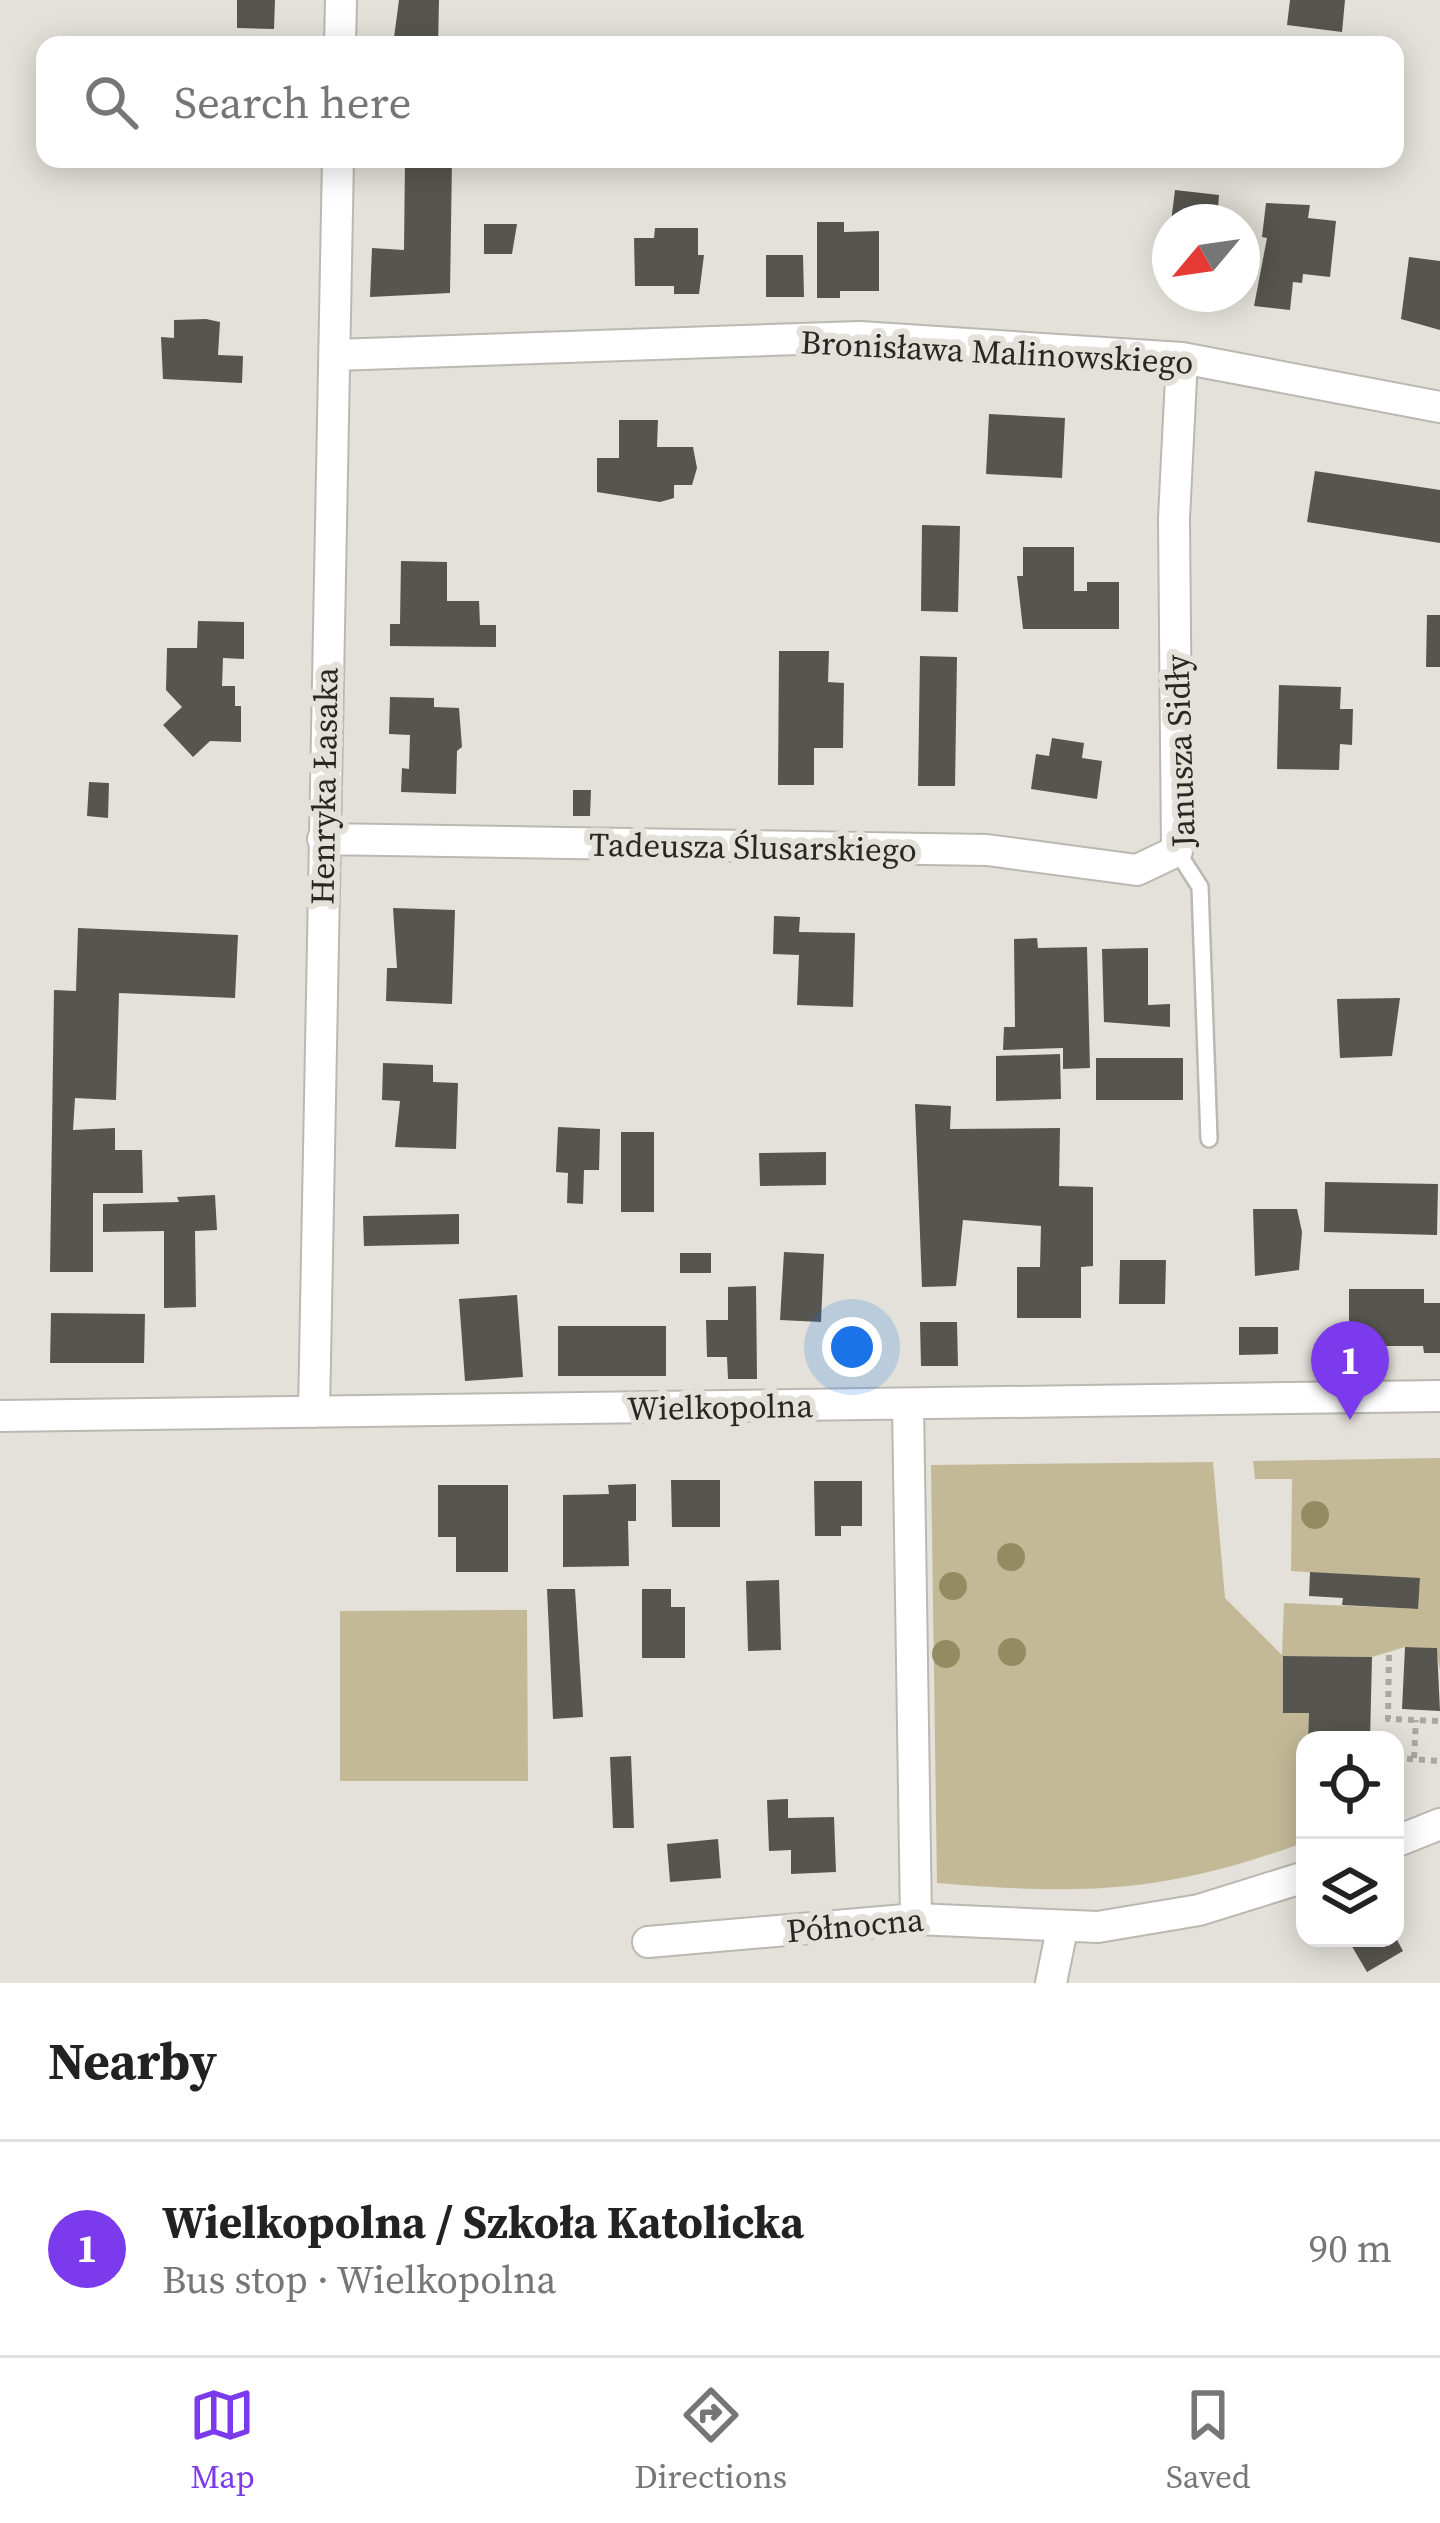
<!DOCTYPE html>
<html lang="en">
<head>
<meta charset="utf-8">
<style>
  :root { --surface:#fff; --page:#f2f2f2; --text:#222; --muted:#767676; --line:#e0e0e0; --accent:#7c3aed }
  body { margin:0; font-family:"Source Serif 4",serif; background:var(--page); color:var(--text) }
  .controls { position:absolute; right:36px; bottom:36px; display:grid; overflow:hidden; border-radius:24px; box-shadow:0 6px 30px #0003 }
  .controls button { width:108px; height:108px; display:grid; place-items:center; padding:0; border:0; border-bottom:3px solid var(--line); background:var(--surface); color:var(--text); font:60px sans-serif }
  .compass { position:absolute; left:1152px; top:204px; width:108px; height:108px; border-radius:50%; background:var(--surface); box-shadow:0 6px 30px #0003; rotate:241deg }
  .you { position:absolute; left:852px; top:1347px; width:42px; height:42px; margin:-30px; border:9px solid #fff; border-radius:50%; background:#1a73e8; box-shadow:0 0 0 18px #1a73e833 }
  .badge { display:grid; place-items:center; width:78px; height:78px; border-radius:50%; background:var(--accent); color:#fff; font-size:39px; font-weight:700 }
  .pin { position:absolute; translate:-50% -99px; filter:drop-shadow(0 3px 6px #0008) }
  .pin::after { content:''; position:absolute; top:63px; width:42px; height:36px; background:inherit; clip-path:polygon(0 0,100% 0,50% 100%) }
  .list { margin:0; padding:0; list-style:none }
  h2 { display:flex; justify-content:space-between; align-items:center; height:156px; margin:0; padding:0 48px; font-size:51px }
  h2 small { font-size:39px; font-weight:400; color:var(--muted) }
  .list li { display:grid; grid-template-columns:78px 1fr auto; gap:36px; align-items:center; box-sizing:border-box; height:216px; padding:0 48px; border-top:3px solid var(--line) }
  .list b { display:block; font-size:45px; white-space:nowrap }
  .list p { margin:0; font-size:39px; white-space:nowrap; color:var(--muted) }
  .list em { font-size:39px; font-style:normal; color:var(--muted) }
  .icon { flex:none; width:66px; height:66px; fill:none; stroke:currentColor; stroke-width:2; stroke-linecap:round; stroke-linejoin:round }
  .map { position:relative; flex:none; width:1440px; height:1983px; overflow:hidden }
  .search { position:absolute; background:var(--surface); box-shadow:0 6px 30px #0003; left:36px; right:36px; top:36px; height:132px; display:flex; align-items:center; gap:30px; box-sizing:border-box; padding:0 42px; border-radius:24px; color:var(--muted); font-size:45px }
  .sheet { height:372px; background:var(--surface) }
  nav { display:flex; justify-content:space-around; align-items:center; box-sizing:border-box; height:168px; border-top:3px solid var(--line); background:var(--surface); font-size:33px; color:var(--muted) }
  nav a { display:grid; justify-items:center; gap:6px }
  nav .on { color:var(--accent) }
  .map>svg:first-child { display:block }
</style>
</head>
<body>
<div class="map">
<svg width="1440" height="1983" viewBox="0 0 1440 1983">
  <rect width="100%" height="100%" fill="#e3e1d9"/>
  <path fill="#c4b997" d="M1440,1458V1671L1436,1648L1405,1647L1372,1657L1284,1656L1283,1712L1309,1713L1305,1842C1164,1894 1084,1895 937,1883L931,1465L1213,1462L1225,1598L1282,1655L1284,1603L1417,1609L1420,1579L1291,1571L1292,1479H1255L1253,1461Z
    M527,1610L528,1781H340V1611Z"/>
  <path fill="#57554f" d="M237,0H275L274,29L237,28Z
    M399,0H439L438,45H393Z
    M1290,0H1345L1342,32L1287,25Z
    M405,159H452L450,293L370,297L372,248L404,250Z
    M1175,190L1219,195L1217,222H1171Z
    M1266,203L1310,205L1308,218L1336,221L1330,277L1303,274L1302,283L1293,282L1290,310L1254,306L1267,238L1262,237Z
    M817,222H844V232L879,231V291H840V298H817Z
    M484,224H517L512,254H484Z
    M655,228H698V255H704L699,294H674V286H635L634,238H654Z
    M766,255H803L804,297H766Z
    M1409,257L1440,261V330L1401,319Z
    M206,319L220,322L218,355L243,356L242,383L163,379L161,337L174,338V320Z
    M989,414L1065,418L1062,478L986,474Z
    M619,420H658L657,447H693L697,468L692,485H674V498L660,502L597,492V458H619Z
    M1315,471L1440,490V543L1307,522Z
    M922,525L960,526L958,612L921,611Z
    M1023,547H1074V591H1087V582H1119V629H1023L1017,576H1023Z
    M401,561L447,562V601H479L480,625H496V647L390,646V624H400Z
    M1427,615H1440V667H1426Z
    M198,621L244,622V659L223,658L222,686H235V706H241V742L210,741L193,757L163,725L182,707L166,690L167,648H197Z
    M779,651H829L828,682L844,683L843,748H814V785H778Z
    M920,656L957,657L955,786H918Z
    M1279,685L1341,687L1340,709H1353L1352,745L1340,744L1339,770L1277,769Z
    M390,697L434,698V707L459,708L462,747L457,751L456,794L401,792L402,768L409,769L410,735L389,734Z
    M1052,738L1084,743L1082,758L1102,761L1097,799L1031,789L1036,754L1049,756Z
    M89,782L109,783L108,818L87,816Z
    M573,790H591L590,816H573Z
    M393,908L455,910L452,1004L386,1001L387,968H397Z
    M774,916L800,917L799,932L855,933L853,1007L797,1005L799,955L773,954Z
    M78,928L238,935L235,998L119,993L116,1100L75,1098L73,1130L115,1128V1150H142L143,1193H93V1272H50L54,990L76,991Z
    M1037,938L1038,948L1087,947L1090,1068L1063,1069V1048L1003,1050L1004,1027H1015L1014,939Z
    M1148,948V1005L1170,1004V1027L1104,1022L1102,949Z
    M1400,998L1392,1056L1340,1058L1337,999Z
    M1060,1054L1061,1099L996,1101V1056Z
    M1096,1058H1183V1100H1096Z
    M383,1063L433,1065V1082L458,1083L456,1149L395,1147L400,1101L382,1100Z
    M915,1104L951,1106L950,1129L1060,1128L1059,1186L1093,1187V1266L1081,1267V1318H1017V1267H1040L1041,1226L963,1220L956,1286L922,1287Z
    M558,1127L600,1129L599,1170H584L583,1204L567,1203L568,1173L556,1172Z
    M621,1132H654V1212H621Z
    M826,1152V1185L760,1186L759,1153Z
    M1325,1182L1438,1184L1437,1235L1324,1232Z
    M215,1195L217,1230L195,1231L196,1307L164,1308V1231L103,1232V1204L179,1202L177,1197Z
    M1253,1209H1297L1302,1232L1299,1270L1255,1276Z
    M459,1214V1244L364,1246L363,1216Z
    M784,1252L824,1254L821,1322L780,1320Z
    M680,1253H711V1273H680Z
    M1120,1260H1166L1165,1304H1119Z
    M756,1286L757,1379H728L727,1357H707L706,1320H728V1287Z
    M1349,1289H1424V1303H1440V1353H1424L1423,1346H1349Z
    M517,1295L523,1377L465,1381L459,1299Z
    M51,1313L145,1314L144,1363H50Z
    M920,1322H957L958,1366H921Z
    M558,1326H666V1376H558Z
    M1239,1327H1278V1354L1239,1355Z
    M671,1480H720V1527H672Z
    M814,1481H862V1526H841V1536H815Z
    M636,1484V1521H628L629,1566L563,1567V1495L609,1494L608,1485Z
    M438,1485H508V1572H456V1537H438Z
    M1310,1572L1420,1578L1418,1609L1342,1605L1343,1598L1309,1596Z
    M779,1580L781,1650L748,1651L746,1581Z
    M547,1589H575L583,1717L553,1719Z
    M642,1589H671V1607H685V1658H642Z
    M1405,1647L1437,1648L1440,1711L1402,1709Z
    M1283,1656L1372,1657L1370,1740H1308L1309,1713H1283Z
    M631,1756L634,1828H613L610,1757Z
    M788,1799V1818L834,1817L836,1872L791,1874V1850L769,1851L767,1800Z
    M718,1839L721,1878L670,1882L667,1844Z
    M1347,1938H1396L1403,1951L1367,1972Z"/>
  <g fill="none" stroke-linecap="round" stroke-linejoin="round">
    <g stroke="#bbb8b1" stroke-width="20">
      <path id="service" d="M1177,851L1200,887L1209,1139"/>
    </g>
    <g stroke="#bbb8b1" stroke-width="34">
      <path id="minor" d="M340,45L341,0
        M335,355L860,337L1182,358L1440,407
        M323,839L987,850L1137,870L1177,851L1174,518L1182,358
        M908,1405L916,1919
        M314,1412L338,159
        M0,1416L1440,1396
        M1395,1842L1440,1824
        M648,1942L916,1919L1098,1927L1199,1910L1305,1877
        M1051,1983L1062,1929"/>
    </g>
    <path stroke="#a9a7a1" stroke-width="6" stroke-dasharray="6 6" stroke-linecap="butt" d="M1389,1655L1388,1719L1440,1721
      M1395,1758L1440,1761
      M1414,1758L1416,1720"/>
    <use href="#service" stroke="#fff" stroke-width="15"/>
    <use href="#minor" stroke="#fff" stroke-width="30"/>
  </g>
  <g fill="#958b62">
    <circle cx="1315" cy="1515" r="14"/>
    <circle cx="1011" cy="1557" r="14"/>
    <circle cx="953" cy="1586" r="14"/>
    <circle cx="1012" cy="1652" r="14"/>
    <circle cx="946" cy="1654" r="14"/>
  </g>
  <g text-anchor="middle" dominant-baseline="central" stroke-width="12" stroke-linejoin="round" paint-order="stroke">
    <g font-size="33" fill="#282724" stroke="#e3e1d9">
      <text transform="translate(997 352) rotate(3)">Bronisława Malinowskiego</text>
      <text transform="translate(1180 751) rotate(-92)">Janusza Sidły</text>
      <text transform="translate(324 786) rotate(-89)">Henryka Łasaka</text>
      <text transform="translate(753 847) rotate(1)">Tadeusza Ślusarskiego</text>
      <text transform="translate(720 1407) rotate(-1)">Wielkopolna</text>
      <text transform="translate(855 1925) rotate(-5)">Północna</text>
    </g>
  </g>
</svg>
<div class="controls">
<button><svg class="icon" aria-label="locate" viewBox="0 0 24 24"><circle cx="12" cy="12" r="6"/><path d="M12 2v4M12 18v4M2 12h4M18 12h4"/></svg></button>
<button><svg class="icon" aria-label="layers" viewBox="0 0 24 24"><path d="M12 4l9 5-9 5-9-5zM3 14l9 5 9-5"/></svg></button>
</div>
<svg class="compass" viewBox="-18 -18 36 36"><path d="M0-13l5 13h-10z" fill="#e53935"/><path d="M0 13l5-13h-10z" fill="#767676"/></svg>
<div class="you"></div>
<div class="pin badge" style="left:1350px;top:1420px">1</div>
<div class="search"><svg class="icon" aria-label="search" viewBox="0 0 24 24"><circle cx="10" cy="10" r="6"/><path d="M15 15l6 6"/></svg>Search here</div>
</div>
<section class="sheet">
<h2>Nearby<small></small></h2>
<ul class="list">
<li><span class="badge">1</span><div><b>Wielkopolna / Szkoła Katolicka</b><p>Bus stop · Wielkopolna</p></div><em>90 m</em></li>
</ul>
</section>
<nav>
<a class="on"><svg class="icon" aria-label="map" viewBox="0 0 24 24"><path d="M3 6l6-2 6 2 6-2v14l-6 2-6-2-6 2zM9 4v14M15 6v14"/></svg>Map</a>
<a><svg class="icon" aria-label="directions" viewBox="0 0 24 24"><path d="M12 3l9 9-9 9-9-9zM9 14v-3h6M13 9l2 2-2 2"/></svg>Directions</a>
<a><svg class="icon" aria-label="saved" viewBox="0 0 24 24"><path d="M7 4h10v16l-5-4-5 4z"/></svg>Saved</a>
</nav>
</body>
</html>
